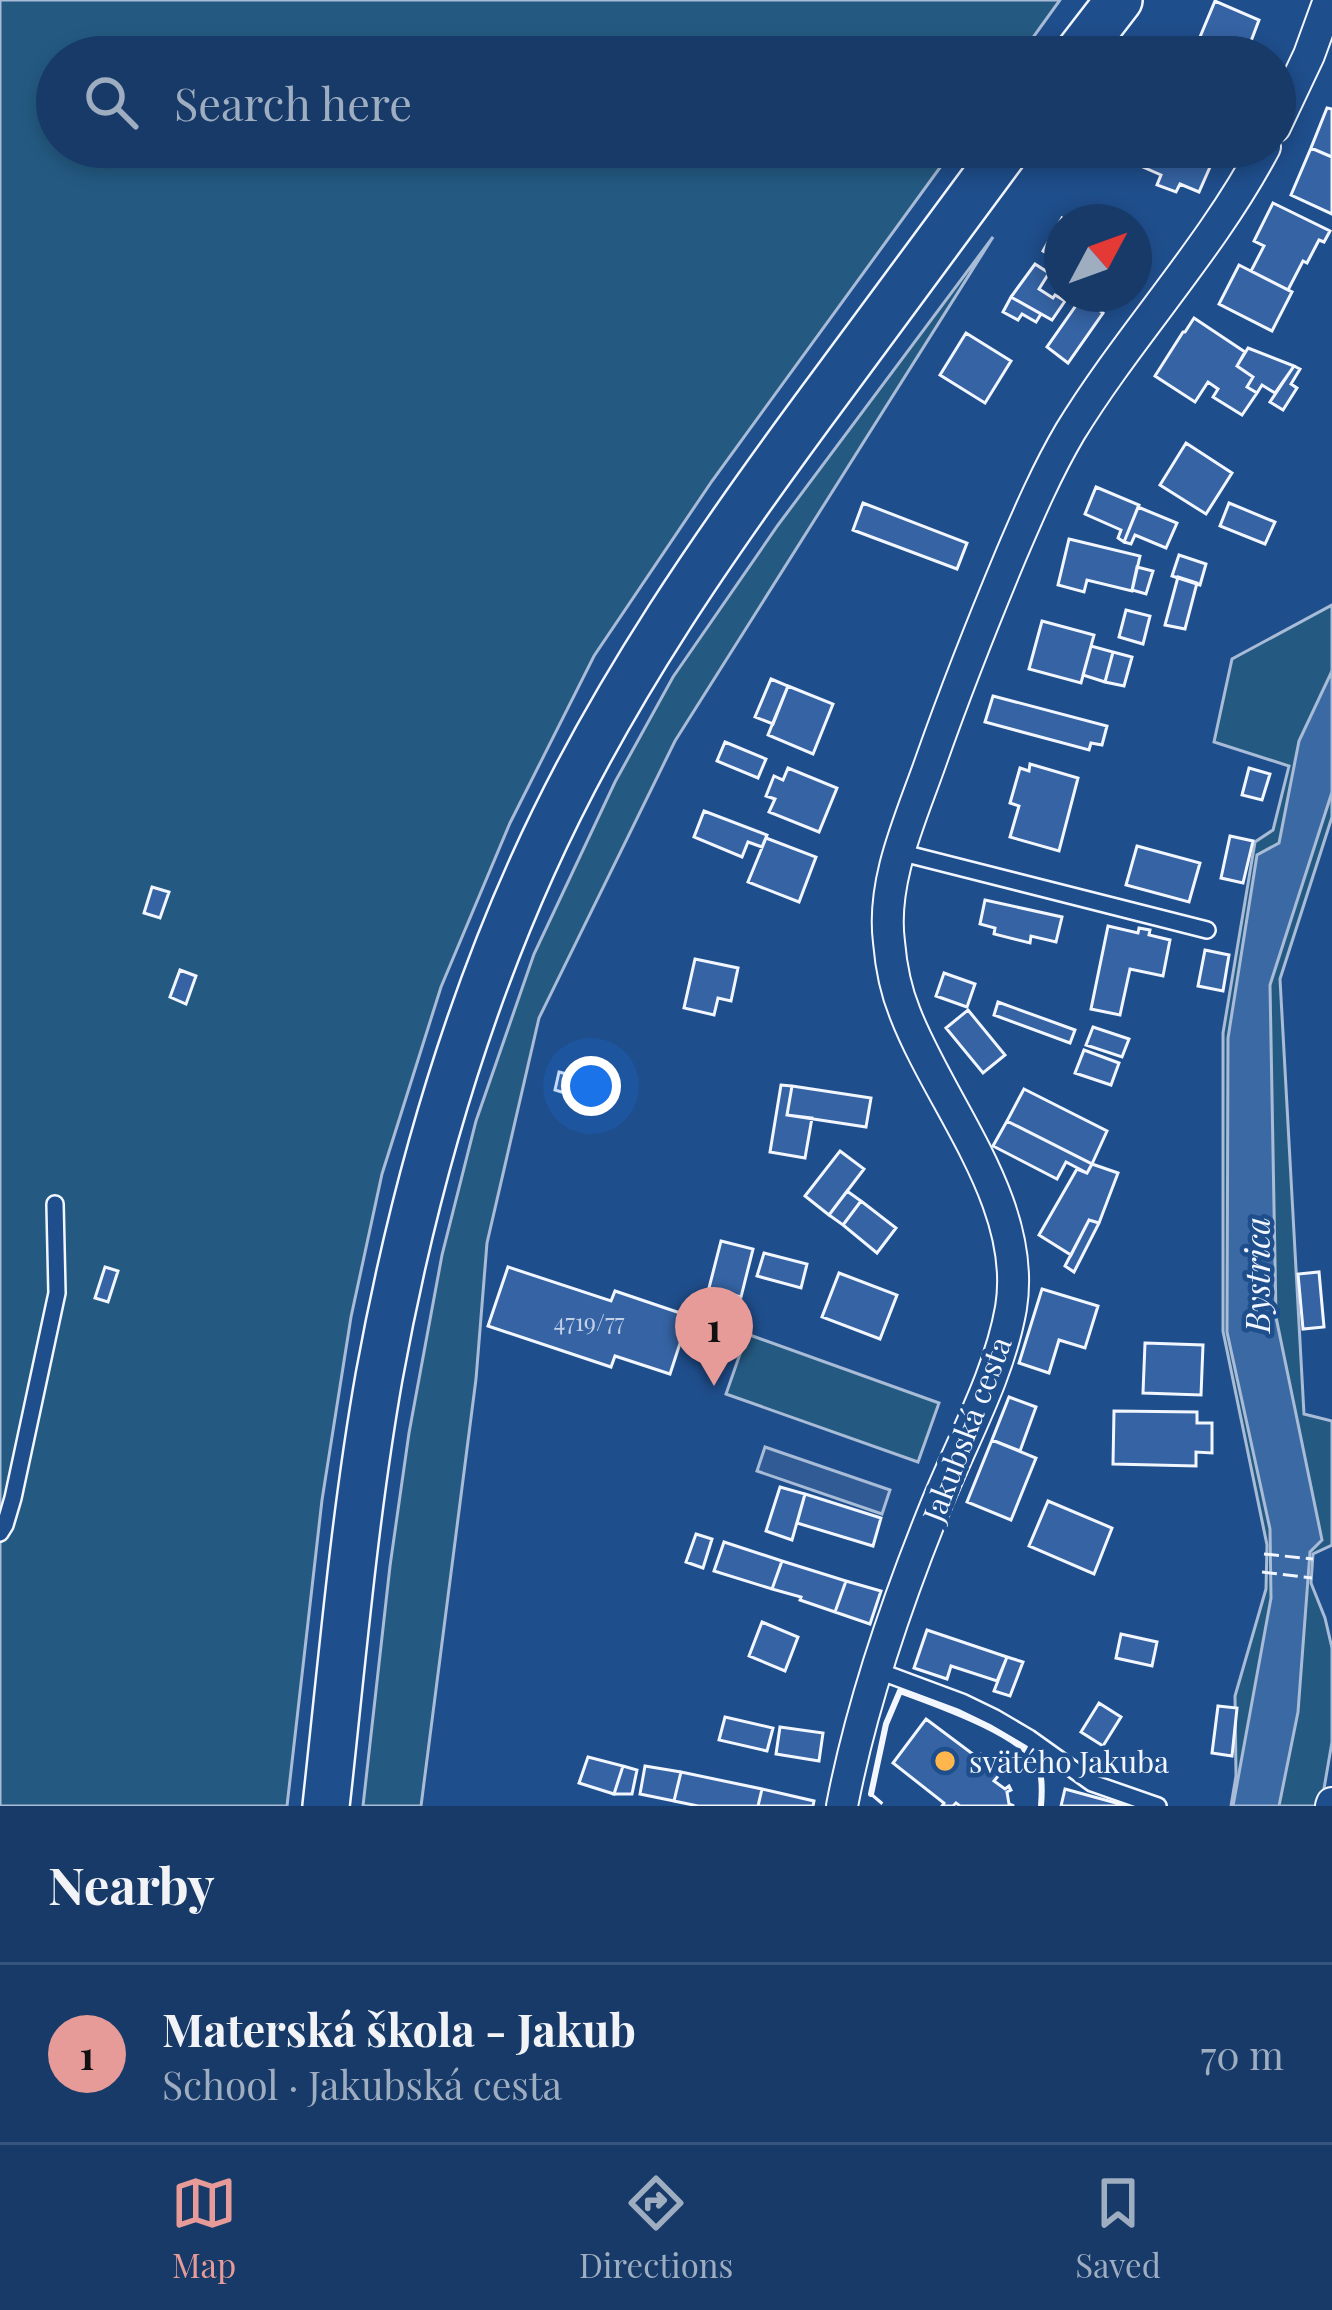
<!DOCTYPE html>
<html lang="en">
<head>
<meta charset="utf-8">
<style>
  :root { --surface:#173a69; --page:#20416f; --text:#f1f3f6; --muted:#9eadc0; --line:#36547d; --accent:#e69b98 }
  body { margin:0; font-family:"Playfair Display",serif; background:var(--page); color:var(--text) }
  .compass { position:absolute; left:1044px; top:204px; width:108px; height:108px; border-radius:50%; background:var(--surface); box-shadow:0 6px 18px #0003; rotate:49deg }
  .you { position:absolute; left:591px; top:1086px; width:42px; height:42px; margin:-30px; border:9px solid #fff; border-radius:50%; background:#1a73e8; box-shadow:0 0 0 18px #1a73e833 }
  .badge { display:grid; place-items:center; width:78px; height:78px; border-radius:50%; background:var(--accent); color:#111; font-size:39px; font-weight:700 }
  .pin { position:absolute; translate:-50% -99px; filter:drop-shadow(0 3px 6px #0008) }
  .pin::after { content:''; position:absolute; top:63px; width:42px; height:36px; background:inherit; clip-path:polygon(0 0,100% 0,50% 100%) }
  .list { margin:0; padding:0; list-style:none }
  h2 { display:flex; justify-content:space-between; align-items:center; height:156px; margin:0; padding:0 48px; font-size:51px }
  h2 small { font-size:39px; font-weight:400; color:var(--muted) }
  .list li { display:grid; grid-template-columns:78px 1fr auto; gap:36px; align-items:center; box-sizing:border-box; height:180px; padding:0 48px; border-top:3px solid var(--line) }
  .list b { display:block; font-size:45px; white-space:nowrap }
  .list p { margin:0; font-size:39px; white-space:nowrap; color:var(--muted) }
  .list em { font-size:39px; font-style:normal; color:var(--muted) }
  .icon { flex:none; width:66px; height:66px; fill:none; stroke:currentColor; stroke-width:2; stroke-linecap:round; stroke-linejoin:round }
  .map { position:relative; flex:none; width:1332px; height:1806px; overflow:hidden }
  .search { position:absolute; background:var(--surface); box-shadow:0 6px 18px #0003; left:36px; right:36px; top:36px; height:132px; display:flex; align-items:center; gap:30px; box-sizing:border-box; padding:0 42px; border-radius:66px; color:var(--muted); font-size:45px }
  .sheet { height:336px; background:var(--surface) }
  nav { display:flex; justify-content:space-around; align-items:center; box-sizing:border-box; height:168px; border-top:3px solid var(--line); background:var(--surface); font-size:33px; color:var(--muted) }
  nav a { display:grid; justify-items:center; gap:6px }
  nav .on { color:var(--accent) }
  .map>svg:first-child { display:block }
</style>
</head>
<body>
<div class="map">
<svg width="1332" height="1806" viewBox="0 0 1332 1806">
  <rect width="100%" height="100%" fill="#1f4e8c"/>
  <path fill="#245a82" stroke="#a8bbd7" stroke-width="3" d="M0,0H1060L1019,57H57V147H955L712,481L594,656L510,823L441,987L382,1174L351,1317L322,1500L287,1806H0Z
    M993,237L675,741L539,1018L487,1243L476,1379L421,1806H363L390,1566L409,1433L442,1255L476,1121L534,954L615,782L673,677L778,525Z
    M1332,605V817L1280,979L1304,1414L1332,1421V1545L1313,1554L1311,1583L1325,1618L1332,1648V1742L1321,1806H1231L1236,1776L1235,1696L1266,1589L1267,1545L1223,1331V1033L1255,842L1273,830L1289,766L1214,742L1232,659Z
    M747,1334L939,1403L918,1462L726,1394Z"/>
  <path fill="#305b95" stroke="#a8bbd7" stroke-width="3" d="M765,1447L890,1490L882,1514L757,1471Z"/>
  <path fill="#3b69a3" stroke="#a8bbd7" stroke-width="3" d="M1332,671V792L1270,985L1276,1317L1322,1540L1310,1552L1298,1712L1279,1806H1233L1271,1598L1270,1529L1227,1332L1228,1038L1257,855L1279,843L1299,741Z"/>
  <path fill="#3563a3" stroke="#f2f6ff" stroke-width="3" d="M1215,1L1259,20L1245,57H1199L1202,52L1195,49Z
    M1327,108L1332,109V157L1311,148Z
    M1114,147H1166L1210,167L1199,192L1180,184L1176,192L1157,185L1161,175L1111,153Z
    M1311,148L1332,157V214L1291,195Z
    M1273,203L1330,231L1324,242L1319,240L1307,263L1303,261L1288,290L1251,271L1264,246L1254,241Z
    M1062,218L1068,222H1062V263L1043,251Z
    M1035,264L1049,273L1039,289L1053,298L1055,295L1065,301L1052,320L1011,297Z
    M1239,265L1292,292L1272,331L1219,304Z
    M1011,297L1041,314L1036,322L1022,314L1018,320L1003,312Z
    M1082,297L1103,313L1068,363L1047,347Z
    M1194,318L1245,352L1237,366L1253,377L1247,387L1257,393L1242,415L1213,397L1218,389L1208,382L1195,402L1155,376L1183,332H1185Z
    M966,333L1011,361L985,403L940,375Z
    M1248,348L1294,366L1275,393L1262,385L1257,393L1247,387L1253,377L1237,366Z
    M1294,366L1300,369L1291,384L1297,388L1283,410L1270,402Z
    M1186,443L1232,473L1206,514L1160,485Z
    M1096,487L1139,505L1124,542L1118,538L1121,530L1085,514Z
    M863,503L967,543L957,569L853,530Z
    M1229,503L1275,522L1265,544L1220,526Z
    M1138,507L1177,523L1166,548L1135,535L1131,544L1124,542Z
    M1069,539L1140,556L1132,591L1087,580L1084,592L1058,585Z
    M1179,555L1206,564L1200,585L1172,576Z
    M1137,567L1153,571L1146,594L1132,590Z
    M1178,577L1197,583L1185,629L1165,625Z
    M1126,610L1150,616L1143,644L1119,637Z
    M1042,621L1094,635L1081,683L1029,669Z
    M1091,646L1113,652L1105,682L1083,675Z
    M1113,652L1132,657L1124,686L1105,682Z
    M771,679L788,686L773,724L755,717Z
    M788,686L833,704L813,754L768,735Z
    M993,696L1107,726L1102,745L1091,743L1089,750L985,722Z
    M725,742L766,759L758,778L717,761Z
    M1030,764L1078,778L1059,851L1010,837L1019,806L1010,803L1020,768L1029,771Z
    M788,768L837,788L819,832L769,812L775,799L766,796L774,776L783,780Z
    M1249,768L1270,774L1262,800L1242,795Z
    M704,811L767,835L762,847L748,842L742,857L694,837Z
    M1230,836L1253,841L1243,883L1221,878Z
    M766,838L816,857L799,902L748,882Z
    M1137,846L1200,863L1189,902L1126,885Z
    M152,887L169,892L160,918L144,913Z
    M985,900L1062,917L1056,942L1031,936L1030,943L994,934L995,928L980,924Z
    M1108,926L1138,933L1139,928L1150,930L1149,935L1170,940L1163,976L1130,969L1120,1015L1091,1009Z
    M1205,950L1229,955L1223,991L1198,986Z
    M695,959L738,968L731,1001L718,998L714,1015L684,1008Z
    M180,970L196,976L186,1004L170,997Z
    M944,973L975,984L967,1007L936,996Z
    M998,1002L1075,1030L1070,1043L994,1015Z
    M968,1010L1005,1055L983,1073L946,1028Z
    M1093,1027L1129,1039L1122,1057L1086,1045Z
    M1084,1050L1119,1063L1111,1085L1075,1073Z
    M559,1072L586,1079L581,1098L555,1090Z
    M781,1085L792,1086L787,1115L812,1118L805,1158L770,1152Z
    M792,1086L871,1098L866,1127L787,1115Z
    M1024,1089L1107,1131L1092,1164L1007,1121Z
    M1007,1121L1092,1164L1087,1173L1066,1162L1057,1179L993,1146Z
    M840,1151L864,1169L829,1215L805,1196Z
    M1092,1164L1118,1173L1099,1223L1089,1220L1071,1255L1039,1235L1077,1169L1087,1173Z
    M847,1191L861,1201L843,1225L829,1215Z
    M861,1201L896,1228L877,1253L843,1225Z
    M1089,1220L1099,1223L1074,1272L1065,1266Z
    M721,1241L753,1249L741,1297L709,1288Z
    M764,1253L807,1264L801,1288L757,1276Z
    M105,1267L118,1271L108,1302L95,1298Z
    M508,1267L611,1301L615,1291L689,1316L670,1374L615,1356L611,1367L488,1326Z
    M1319,1272L1324,1327L1303,1329L1298,1274Z
    M839,1273L897,1295L880,1339L822,1317Z
    M1042,1289L1098,1306L1085,1348L1059,1340L1049,1373L1019,1363Z
    M1145,1343L1203,1345L1201,1395L1143,1393Z
    M1009,1397L1036,1407L1020,1451L992,1440Z
    M1114,1411L1197,1412V1423H1212V1453L1196,1452V1466L1113,1464Z
    M992,1440L1036,1458L1011,1520L967,1502Z
    M780,1487L805,1494L792,1540L766,1531Z
    M805,1494L881,1518L873,1546L797,1523Z
    M1048,1501L1112,1528L1094,1574L1029,1546Z
    M696,1534L712,1539L703,1568L686,1562Z
    M724,1542L782,1561L772,1589L714,1571Z
    M782,1561L846,1581L835,1612L800,1600L801,1597L772,1589Z
    M846,1581L881,1591L870,1624L835,1612Z
    M762,1622L798,1637L785,1671L749,1656Z
    M927,1630L1007,1657L997,1681L951,1666L947,1679L914,1668Z
    M1121,1634L1157,1642L1152,1666L1116,1658Z
    M1007,1657L1023,1662L1010,1696L994,1691Z
    M1099,1703L1121,1717L1103,1746L1081,1732Z
    M1218,1706L1237,1708L1232,1756L1212,1753Z
    M725,1717L773,1728L767,1751L719,1740Z
    M926,1719L978,1758L981,1754L985,1757L987,1755L1004,1769L994,1781L1005,1789L1009,1786L1011,1790L1007,1792L1009,1804L1014,1806H960L956,1803L953,1806H942L944,1803L893,1763Z
    M780,1727L823,1733L819,1761L776,1754Z
    M588,1757L623,1766L614,1794L579,1783Z
    M623,1766L637,1770L632,1794H614Z
    M645,1766L681,1772L674,1801L640,1794Z
    M681,1772L762,1789L758,1806H698L674,1801Z
    M762,1789L814,1801L813,1806H758Z
    M1065,1789L1127,1806H1061Z"/>
  <g fill="none" stroke-linecap="round" stroke-linejoin="round">
    <g stroke="#f2f6ff" stroke-width="20">
      <path id="lane" d="M899,852L1207,930
        M0,1533L5,1525L13,1498L57,1293L55,1204
        M876,1670L962,1702L995,1718L1029,1738L1092,1783L1158,1806"/>
    </g>
    <g stroke="#f2f6ff" stroke-width="34">
      <path id="street" d="M1275,127L1309,55L1329,0
        M842,1806C862,1702 897,1601 937,1503C963,1439 999,1376 1011,1308C1028,1203 941,1106 905,1013C896,991 891,966 889,942C881,880 912,816 932,758C956,690 983,622 1011,555C1029,513 1047,471 1070,432C1130,334 1211,249 1265,147
        M1331,1806L1332,1803"/>
    </g>
    <g stroke="#f2f6ff" stroke-width="50">
      <path id="primary" d="M1075,57L1119,0
        M326,1806C342,1663 354,1519 379,1377C411,1202 459,1029 532,867C610,693 720,536 833,384C891,305 949,226 1008,147"/>
    </g>
    <use href="#lane" stroke="#1f4e8c" stroke-width="15"/>
    <use href="#street" stroke="#1f4e8c" stroke-width="30"/>
    <use href="#primary" stroke="#1f4e8c" stroke-width="45"/>
    <path stroke="#f2f6ff" stroke-width="3" stroke-dasharray="15 6" stroke-linecap="butt" d="M1264,1554L1313,1559
      M1262,1572L1312,1578
      M871,1794L885,1806"/>
    <path stroke="#f2f6ff" stroke-width="6" d="M871,1794L886,1724L900,1691C932,1703 1027,1735 1039,1768C1043,1780 1042,1794 1041,1806"/>
  </g>
  <circle fill="#ffb74d" stroke="#1f4e8c" stroke-width="4.5" cx="945" cy="1761" r="12"/>
  <g text-anchor="middle" dominant-baseline="central" stroke-width="9" stroke-linejoin="round" paint-order="stroke">
    <g font-size="24" fill="#c3d1e8">
      <text x="589" y="1321">4719/77</text>
    </g>
    <g font-size="30" fill="#f2f6ff" stroke="#1f4e8c">
      <text transform="translate(966 1429) rotate(-69)">Jakubská cesta</text>
    </g>
    <g font-size="30" fill="#f2f6ff" stroke="#1f4e8c" text-anchor="start">
      <text x="969" y="1761">svätého Jakuba</text>
    </g>
    <g font-size="33" font-style="italic" fill="#f2f6ff" stroke="#1f4e8c">
      <text transform="translate(1256 1275) rotate(-90)">Bystrica</text>
    </g>
  </g>
</svg>
<svg class="compass" viewBox="-18 -18 36 36"><path d="M0-13l5 13h-10z" fill="#e53935"/><path d="M0 13l5-13h-10z" fill="#9eadc0"/></svg>
<div class="you"></div>
<div class="pin badge" style="left:714px;top:1386px">1</div>
<div class="search"><svg class="icon" aria-label="search" viewBox="0 0 24 24"><circle cx="10" cy="10" r="6"/><path d="M15 15l6 6"/></svg>Search here</div>
</div>
<section class="sheet">
<h2>Nearby<small></small></h2>
<ul class="list">
<li><span class="badge">1</span><div><b>Materská škola - Jakub</b><p>School · Jakubská cesta</p></div><em>70 m</em></li>
</ul>
</section>
<nav>
<a class="on"><svg class="icon" aria-label="map" viewBox="0 0 24 24"><path d="M3 6l6-2 6 2 6-2v14l-6 2-6-2-6 2zM9 4v14M15 6v14"/></svg>Map</a>
<a><svg class="icon" aria-label="directions" viewBox="0 0 24 24"><path d="M12 3l9 9-9 9-9-9zM9 14v-3h6M13 9l2 2-2 2"/></svg>Directions</a>
<a><svg class="icon" aria-label="saved" viewBox="0 0 24 24"><path d="M7 4h10v16l-5-4-5 4z"/></svg>Saved</a>
</nav>
</body>
</html>
